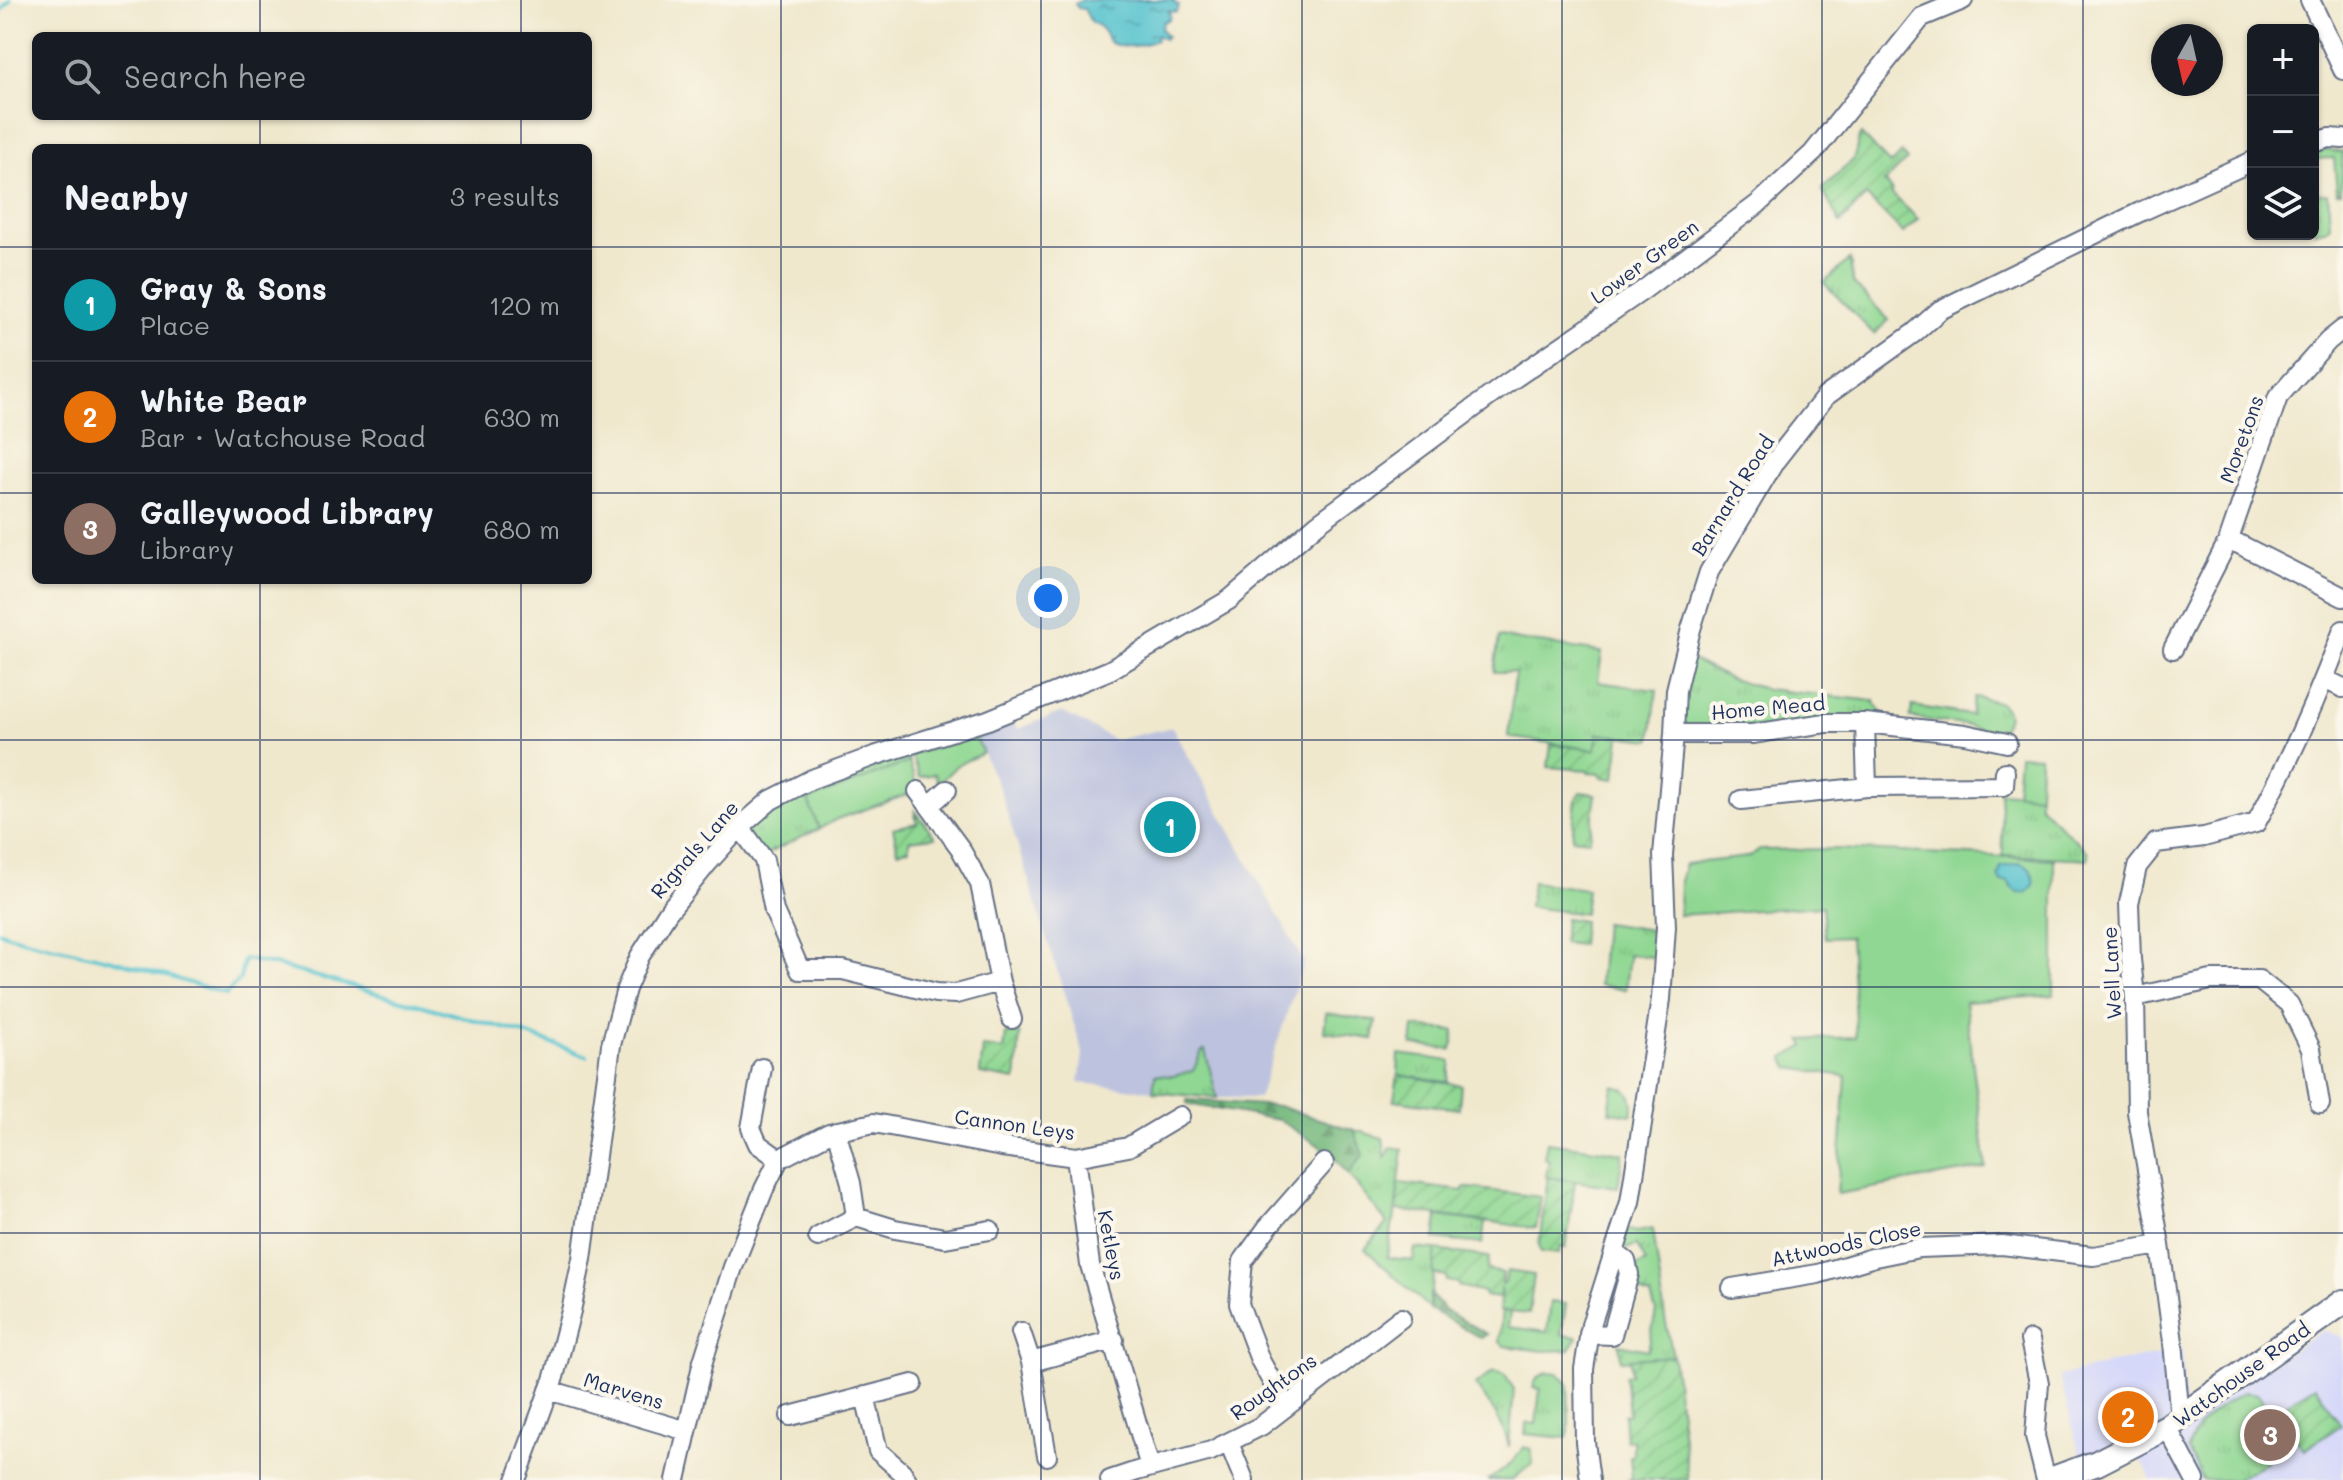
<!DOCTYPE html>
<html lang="en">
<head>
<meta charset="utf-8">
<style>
  :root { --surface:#171b24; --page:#242831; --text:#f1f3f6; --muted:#9ea1a6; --line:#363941; --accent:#7c3aed }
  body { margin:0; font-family:Mali,sans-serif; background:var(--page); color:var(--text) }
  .controls { position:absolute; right:24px; top:24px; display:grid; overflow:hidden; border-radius:12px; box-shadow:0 2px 6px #0004 }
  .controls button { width:72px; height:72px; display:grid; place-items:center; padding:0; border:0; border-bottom:2px solid var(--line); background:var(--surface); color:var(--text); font:40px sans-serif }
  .compass { position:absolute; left:2151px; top:24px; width:72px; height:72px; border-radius:50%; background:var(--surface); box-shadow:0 2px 6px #0004; rotate:188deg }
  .you { position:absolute; left:1048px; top:598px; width:28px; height:28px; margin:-20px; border:6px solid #fff; border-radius:50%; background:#1a73e8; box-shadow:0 0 0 12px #1a73e833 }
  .badge { display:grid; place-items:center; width:52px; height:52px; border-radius:50%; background:var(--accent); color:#fff; font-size:26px; font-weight:700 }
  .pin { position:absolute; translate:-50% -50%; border:4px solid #fff; box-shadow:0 2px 8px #0006 }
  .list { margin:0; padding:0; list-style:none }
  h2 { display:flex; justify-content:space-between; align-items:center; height:104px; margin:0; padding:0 32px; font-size:34px }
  h2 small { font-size:26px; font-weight:400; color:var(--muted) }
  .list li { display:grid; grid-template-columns:52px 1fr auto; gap:24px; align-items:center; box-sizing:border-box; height:112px; padding:0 32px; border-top:2px solid var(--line) }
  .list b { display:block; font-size:30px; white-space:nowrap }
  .list p { margin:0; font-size:26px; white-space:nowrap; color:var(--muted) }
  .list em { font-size:26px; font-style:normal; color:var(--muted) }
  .icon { flex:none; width:44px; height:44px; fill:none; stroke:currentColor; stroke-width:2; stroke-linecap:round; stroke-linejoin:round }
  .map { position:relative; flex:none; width:2343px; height:1480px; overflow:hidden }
  .search { position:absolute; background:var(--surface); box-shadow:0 2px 6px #0004; left:32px; top:32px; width:560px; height:88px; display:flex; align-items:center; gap:20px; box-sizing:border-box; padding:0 28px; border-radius:12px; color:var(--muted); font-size:30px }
  .panel { position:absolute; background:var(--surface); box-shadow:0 2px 6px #0004; left:32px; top:144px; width:560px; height:440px; border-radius:12px }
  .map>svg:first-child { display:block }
</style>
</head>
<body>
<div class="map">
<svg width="2343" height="1480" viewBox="0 0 2343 1480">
  <defs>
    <pattern id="grass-tufts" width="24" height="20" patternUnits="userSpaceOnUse" patternTransform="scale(2)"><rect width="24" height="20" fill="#8fd792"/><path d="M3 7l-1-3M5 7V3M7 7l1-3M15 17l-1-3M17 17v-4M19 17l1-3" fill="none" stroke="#7bb980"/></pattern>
    <pattern id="forest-firs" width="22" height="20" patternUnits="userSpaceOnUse" patternTransform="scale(2)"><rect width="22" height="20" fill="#73b87c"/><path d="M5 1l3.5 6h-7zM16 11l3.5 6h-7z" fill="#5e9669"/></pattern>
    <pattern id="garden-furrows" width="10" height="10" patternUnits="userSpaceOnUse" patternTransform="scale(2)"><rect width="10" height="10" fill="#8fd792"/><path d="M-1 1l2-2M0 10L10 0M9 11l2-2" fill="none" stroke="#7bb980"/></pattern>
    <pattern id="water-ripples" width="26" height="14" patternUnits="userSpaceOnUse" patternTransform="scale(2)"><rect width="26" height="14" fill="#56c3ce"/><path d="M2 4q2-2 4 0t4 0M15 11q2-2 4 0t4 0" fill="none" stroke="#469faa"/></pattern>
  </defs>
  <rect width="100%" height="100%" fill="#fbf7ec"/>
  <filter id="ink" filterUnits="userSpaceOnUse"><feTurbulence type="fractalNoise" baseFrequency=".0125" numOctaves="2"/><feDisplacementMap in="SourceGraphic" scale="16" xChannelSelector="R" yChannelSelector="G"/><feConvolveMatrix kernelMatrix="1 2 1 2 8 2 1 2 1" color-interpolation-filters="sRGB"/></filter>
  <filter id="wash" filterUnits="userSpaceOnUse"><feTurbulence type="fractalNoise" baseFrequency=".006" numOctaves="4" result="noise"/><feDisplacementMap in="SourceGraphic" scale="32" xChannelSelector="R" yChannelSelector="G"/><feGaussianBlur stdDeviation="1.8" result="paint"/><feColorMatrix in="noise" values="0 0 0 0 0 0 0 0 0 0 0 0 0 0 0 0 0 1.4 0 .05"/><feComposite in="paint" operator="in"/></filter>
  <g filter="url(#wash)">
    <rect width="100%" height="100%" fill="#f0e8cd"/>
    <path fill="#d5d8f9" d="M2323,1330L2343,1337V1480H2151L2146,1468L2126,1440L2081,1458L2059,1376L2104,1366V1364L2158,1355L2182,1348L2186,1420Z"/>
    <path fill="#bdc3de" d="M1062,712L1115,740L1172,727L1304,962L1259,1098H1217L1079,1083L1083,1053L1000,790L975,736L1012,722L1018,729Z"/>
    <path fill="url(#grass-tufts)" stroke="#558378" stroke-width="2" d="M2326,150L2343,152L2341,192H2337L2334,158L2315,159V171H2313V152Z
      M2313,182H2316L2317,194L2328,193L2330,225L2325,230L2315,232Z
      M1850,259L1853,283L1889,320L1874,334L1824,283Z
      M1499,637L1602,652L1598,682L1657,690L1651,740L1598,734L1596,750L1508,737L1515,672H1494Z
      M1684,656L1730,679L1765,689L1874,701L1884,717L1751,729H1692L1682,721Z
      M1974,697C1988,700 2006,699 2008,716L2002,729L1995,733L1965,725L1910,718L1912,706L1971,715Z
      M904,746L909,762L808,800L819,829L762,856L740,827L755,812Z
      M2000,792L2039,795V805L2088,852V859L2003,855Z
      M1532,882L1587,889L1584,914L1529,907Z
      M1604,923L1660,931L1659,958L1626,954L1629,955L1625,990L1599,985Z
      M1326,1013L1376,1021L1373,1039L1324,1032Z
      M1414,1027L1455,1031L1452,1050L1412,1045Z
      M1205,1050L1217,1098L1153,1092L1155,1075L1173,1076L1193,1071L1202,1051Z
      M1399,1054L1451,1061L1448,1082L1398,1075Z
      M1613,1086C1631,1088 1635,1099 1632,1115L1609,1112Z
      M1354,1130L1383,1138L1385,1158L1391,1147L1403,1149L1394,1222H1393L1387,1257L1413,1261L1415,1248L1436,1250L1430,1309L1365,1249L1387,1223L1348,1174L1362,1155Z
      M1547,1142L1623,1153L1618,1187L1546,1177L1549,1160L1544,1158Z
      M1438,1216L1485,1222L1482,1244L1435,1239Z
      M1627,1229L1637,1232L1653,1229L1665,1318L1673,1356L1621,1360L1619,1344L1648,1350L1656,1312L1651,1296L1638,1292L1634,1268L1646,1262L1637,1245L1626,1249L1624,1242Z
      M1551,1302L1566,1304L1561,1335L1578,1337L1569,1350L1544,1351L1504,1346L1499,1341L1502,1311L1510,1312L1508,1327L1547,1332Z
      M1494,1371L1504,1374L1514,1389L1509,1447C1504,1423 1490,1404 1475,1385Z
      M1548,1372L1558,1373L1568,1384L1569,1431L1567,1438L1525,1434L1526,1423L1536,1424L1540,1389L1533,1388C1535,1379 1539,1376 1548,1372Z
      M2244,1392L2258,1394L2270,1411L2245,1428L2267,1462L2235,1480H2202L2188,1450C2197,1418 2218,1408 2244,1392Z
      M1523,1447L1531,1449L1533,1464L1511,1480H1487C1503,1472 1514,1463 1523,1447Z"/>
    <path fill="url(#forest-firs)" stroke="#47746d" stroke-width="2" d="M1187,1100L1278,1106L1354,1130L1363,1155L1348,1174L1329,1152L1279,1120L1187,1104Z
      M1430,1294L1445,1311L1487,1334L1481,1338L1430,1309Z"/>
    <path fill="#8fd792" stroke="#558378" stroke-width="2" d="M975,736L983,753L957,765L938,784L935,774L919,777L911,754Z
      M2019,755L2040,756L2039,795L2016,793Z
      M909,762L918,791L837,819L819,829L808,800Z
      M1838,849L2054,859V995L1965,1002L1986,1168L1837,1194L1846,1076L1790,1068L1784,1058L1805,1046L1802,1040L1856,1037L1850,937L1825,938L1822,906L1679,915L1680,881L1685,864L1748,857L1760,850Z"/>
    <path fill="url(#garden-furrows)" stroke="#558378" stroke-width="2" d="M1861,134L1890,164L1901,153L1907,160L1884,182L1892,191L1891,193L1918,219L1903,233L1866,196L1840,223L1822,189L1854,159L1859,137Z
      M1598,734L1620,736L1615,779L1601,777V774L1589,773L1588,770L1548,767L1551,744L1595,750Z
      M1581,792L1596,794L1590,840L1572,838L1576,799Z
      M914,809L935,837L909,840V849L898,851L893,828L917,823Z
      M1565,918L1583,921L1581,945L1563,943Z
      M1006,1033L1020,1034L1016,1080L980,1074L983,1047L1004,1050Z
      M1398,1075L1461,1085L1459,1109L1394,1100Z
      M1548,1177L1575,1181L1566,1248L1560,1247L1559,1254L1541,1252L1539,1245Z
      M1399,1183L1463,1191L1464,1187L1541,1197L1536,1228L1396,1210Z
      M1436,1250L1489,1257L1487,1270L1503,1273L1502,1284L1505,1283L1507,1271L1534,1275L1529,1314L1499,1311L1501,1288L1499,1298L1484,1296V1292L1458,1286V1283L1446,1281V1276L1433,1274Z
      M1673,1356L1688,1480H1627L1632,1479L1630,1456H1633V1440H1626L1624,1415L1629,1414L1625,1375L1631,1374L1630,1359Z
      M2315,1386L2341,1425L2304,1450L2277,1410Z"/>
    <path fill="url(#water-ripples)" stroke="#387996" stroke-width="2" d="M1082,0H1174V3L1179,5L1176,12L1168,11L1170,14L1169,19L1163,22L1161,29L1167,36L1164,39L1157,35L1156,40C1141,46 1124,50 1109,42C1106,33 1100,25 1091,22L1084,9L1078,8L1075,4Z
      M2020,863C2053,877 2021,911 2008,881L2002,882L1998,877L2001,867Z"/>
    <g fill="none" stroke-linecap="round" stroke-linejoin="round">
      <path stroke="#56c3ce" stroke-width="4" d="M0,12L10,0
        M0,932C36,945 72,950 108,959C148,969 187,983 226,994L240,979L244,959L278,966L525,1034L587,1056"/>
    </g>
  </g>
  <g filter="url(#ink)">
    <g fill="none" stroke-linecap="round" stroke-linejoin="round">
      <g stroke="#667085" stroke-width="22">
        <path id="street" d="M2310,0L2343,70
          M2313,143L2329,138L2343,139
          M2229,539L2343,597
          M2173,649L2229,539L2278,397L2328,341L2343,329
          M2324,679L2343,688
          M1865,723L1867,787
          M1674,734H1752L1826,723H1865L1965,734L2007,743
          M1741,800L1867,787L2004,786L2005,772
          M930,805L947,790
          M740,827L764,860L774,911L800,970H843L936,993L956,994L1000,982L980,884L960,848L918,791
          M1000,982L1012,1019
          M2135,997L2211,980H2259L2289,1004L2311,1049L2320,1104
          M762,1068L751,1128L758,1144L779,1159
          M836,1131L851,1183L856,1217
          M1076,1157L1090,1265L1150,1467
          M818,1237L856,1217L895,1229L945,1238L990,1230
          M1732,1288L1818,1274L1875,1257L1919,1248L2002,1245L2093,1256L2160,1245
          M1021,1332L1031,1362L1047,1456
          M1589,1334L1612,1335L1629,1274L1626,1261L1614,1252
          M2030,1340L2039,1383L2035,1436L2046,1480
          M1031,1362L1114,1340
          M549,1390L687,1431
          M865,1396L878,1451L902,1472L907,1480
          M1286,1407L1260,1360L1239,1304L1243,1261L1267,1228L1324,1163
          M790,1416L913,1384
          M2180,1418L2173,1342L2160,1245L2137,1112L2135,997L2131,959L2129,903L2137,867L2156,843L2204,837L2256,823C2290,761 2318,696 2343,630
          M2167,1427L2195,1480
          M1229,1443L1244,1480
          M516,1480L554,1377L571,1311L582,1259L611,1045L626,989L640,956L668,912L706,865L740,827L771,800L812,779L874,756L988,720L1110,670L1229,600L1317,524L1506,384L1642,291L1758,204L1813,153L1922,17L1963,0
          M676,1480L703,1361L733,1267L764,1189L779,1159L829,1133L874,1123L1002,1147L1076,1157L1128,1147L1180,1116
          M1110,1480L1137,1471L1211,1451L1261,1426L1401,1318
          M1590,1480L1585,1442L1584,1369L1591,1325L1630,1202L1661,999L1666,927L1663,855L1674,734L1676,690L1691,629L1709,572L1775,461L1826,396L1914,333L1940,310L2140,212L2253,161"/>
      </g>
      <g stroke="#667085" stroke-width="28">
        <path id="secondary" d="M2050,1480L2097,1463L2167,1427L2343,1302"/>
      </g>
      <use href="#street" stroke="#fff" stroke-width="18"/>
      <use href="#secondary" stroke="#fff" stroke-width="24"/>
    </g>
  </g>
  <path fill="none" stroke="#1b2f5e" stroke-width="2" stroke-opacity="0.55" d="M260,0V36M521,0V36M781,0V1480M1041,0V1480M1302,0V1480M1562,0V1480M1822,0V1480M2083,0V1480M260,116V148M521,116V148M0,247H36M588,247H2343M0,493H36M588,493H2343M260,580V1480M521,580V1480M0,740H2343M0,987H2343M0,1233H2343"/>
  <g text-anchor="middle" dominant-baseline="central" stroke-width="8" stroke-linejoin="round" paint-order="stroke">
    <g font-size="20" fill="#1b2f5e" stroke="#fbf7ec">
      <text transform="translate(1644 261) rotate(-36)">Lower Green</text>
      <text transform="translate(2241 439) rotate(-70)">Moretons</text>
      <text transform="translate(1732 495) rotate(-58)">Barnard Road</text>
      <text transform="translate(1768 707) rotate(-5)">Home Mead</text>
      <text transform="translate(694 849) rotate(-49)">Rignals Lane</text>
      <text transform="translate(2111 973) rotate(-93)">Well Lane</text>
      <text transform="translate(1015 1124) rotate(8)">Cannon Leys</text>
      <text transform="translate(1846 1243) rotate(-12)">Attwoods Close</text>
      <text transform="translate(1112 1245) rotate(79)">Ketleys</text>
      <text transform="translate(2241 1374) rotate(-36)">Watchouse Road</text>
      <text transform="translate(1273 1386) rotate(-35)">Roughtons</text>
      <text transform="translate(624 1390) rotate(17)">Marvens</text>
    </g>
  </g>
</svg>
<div class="controls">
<button>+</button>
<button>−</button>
<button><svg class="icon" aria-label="layers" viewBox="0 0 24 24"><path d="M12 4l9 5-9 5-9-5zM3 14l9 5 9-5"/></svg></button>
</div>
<svg class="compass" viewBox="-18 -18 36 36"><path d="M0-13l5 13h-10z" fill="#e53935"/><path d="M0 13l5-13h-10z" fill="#9ea1a6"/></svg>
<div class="you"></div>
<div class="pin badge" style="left:1170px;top:827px;background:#0f9aa8">1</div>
<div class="pin badge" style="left:2128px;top:1417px;background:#e8710a">2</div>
<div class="pin badge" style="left:2270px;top:1435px;background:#8d6e63">3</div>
<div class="search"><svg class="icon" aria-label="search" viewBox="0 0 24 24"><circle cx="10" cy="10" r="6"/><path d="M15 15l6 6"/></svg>Search here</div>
<section class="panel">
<h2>Nearby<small>3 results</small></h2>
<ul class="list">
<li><span class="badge" style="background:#0f9aa8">1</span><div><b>Gray &amp; Sons</b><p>Place</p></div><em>120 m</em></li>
<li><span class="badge" style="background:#e8710a">2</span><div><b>White Bear</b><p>Bar · Watchouse Road</p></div><em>630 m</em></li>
<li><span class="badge" style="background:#8d6e63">3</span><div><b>Galleywood Library</b><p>Library</p></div><em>680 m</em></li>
</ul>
</section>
</div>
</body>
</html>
